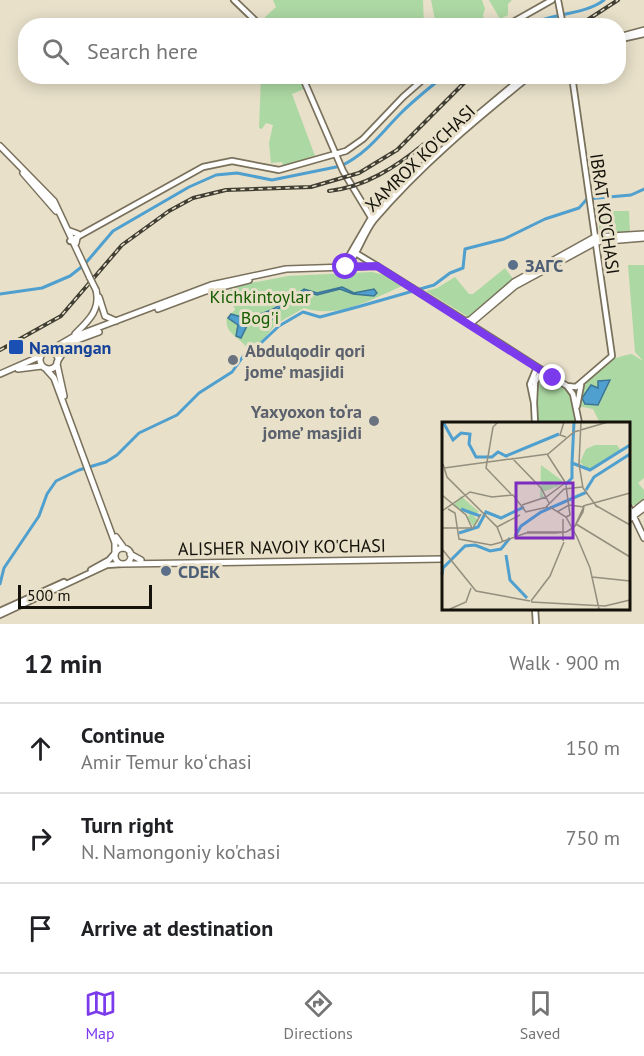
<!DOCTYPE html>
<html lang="en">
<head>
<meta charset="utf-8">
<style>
  :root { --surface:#fff; --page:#f6f6f6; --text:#202124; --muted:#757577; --line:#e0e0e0; --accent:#7c3aed }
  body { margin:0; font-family:"PT Sans",sans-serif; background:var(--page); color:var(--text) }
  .scale { position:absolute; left:18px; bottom:15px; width:134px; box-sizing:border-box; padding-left:6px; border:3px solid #14120a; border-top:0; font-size:16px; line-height:21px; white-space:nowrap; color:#14120a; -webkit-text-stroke:4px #e8e0c9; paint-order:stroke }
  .stop { position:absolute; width:18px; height:18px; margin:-14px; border:4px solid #7c3aed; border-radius:50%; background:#fff }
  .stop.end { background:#7c3aed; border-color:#fff; box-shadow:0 2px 6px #0008 }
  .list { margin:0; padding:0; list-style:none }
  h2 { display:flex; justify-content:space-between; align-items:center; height:78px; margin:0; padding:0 24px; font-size:26px }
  h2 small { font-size:20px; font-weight:400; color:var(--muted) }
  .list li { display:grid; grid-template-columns:39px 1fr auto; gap:18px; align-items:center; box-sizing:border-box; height:90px; padding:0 24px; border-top:2px solid var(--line) }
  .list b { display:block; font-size:22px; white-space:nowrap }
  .list p { margin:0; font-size:20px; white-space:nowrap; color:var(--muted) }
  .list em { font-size:20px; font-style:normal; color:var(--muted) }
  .icon { flex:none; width:33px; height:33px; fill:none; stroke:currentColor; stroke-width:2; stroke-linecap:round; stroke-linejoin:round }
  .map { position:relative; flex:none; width:644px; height:624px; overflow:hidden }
  .search { position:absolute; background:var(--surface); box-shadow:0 3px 15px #0003; left:18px; right:18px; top:18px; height:66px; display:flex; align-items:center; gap:15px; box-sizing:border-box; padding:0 21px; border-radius:24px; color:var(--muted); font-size:22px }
  .sheet { height:348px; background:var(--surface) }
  nav { display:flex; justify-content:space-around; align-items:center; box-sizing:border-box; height:84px; border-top:2px solid var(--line); background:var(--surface); font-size:16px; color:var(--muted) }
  nav a { display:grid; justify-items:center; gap:3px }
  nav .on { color:var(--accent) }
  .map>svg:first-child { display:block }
</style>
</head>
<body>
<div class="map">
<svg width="644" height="624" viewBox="0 0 644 624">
  <rect width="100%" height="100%" fill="#e8e0c9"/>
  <path fill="#acd8a3" d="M273,0H423L424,25H267L265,17L276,7Z
    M431,0H482L485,9L483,15L485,25H472L470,22L455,25H436Z
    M489,0H512L508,4V15L500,19Z
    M261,77H298L304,89L292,94L315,156L283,166L282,162L271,163L269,143L273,125L266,123L262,129L259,128Z
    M599,211H629L630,233L599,234Z
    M628,265H644V478L638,483L644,490V499L638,505H629L628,501V423H600L593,409L578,406C584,376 601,359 632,354L643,361L635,352Z
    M505,268L514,280L470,318L426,291L437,288L455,277L469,294H473Z
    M372,272L385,275L402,286C371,300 337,319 304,308L276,324L262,341L247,348C239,336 224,334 227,317L235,310L228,292L235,286L288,276Z
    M542,374L571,391L576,423H538L537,390Z"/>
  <path fill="#4f9fcf" stroke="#3d7594" stroke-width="1.5" d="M342,287L354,293L374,289L377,293L374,296L353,294L340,289L317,295L305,291L275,311L271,321L248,324L241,338L236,336L238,325L228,318L231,314C257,324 284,303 304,289L317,293Z
    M610,380L598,405L585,404L582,398L591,385L598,388V381Z"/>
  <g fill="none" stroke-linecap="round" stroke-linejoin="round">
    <path stroke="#4f9fcf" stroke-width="3" d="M526,26C550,13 585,15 604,0
      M0,294L42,288L70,276L84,265L113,231L189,187L216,175L237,173L272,180L341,166C368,153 381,133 401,113C414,100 429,88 444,76
      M0,584L4,568L39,516L47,494L56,481L79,470L106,462L117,455L139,433L177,415L199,393L232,372L247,351L261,343L279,326L303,312L320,317L361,306L434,285L450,273L463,268L465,249L504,239L545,219L579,208L587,199L631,195L644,189"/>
    <g stroke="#79715c" stroke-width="8">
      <path id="secondary" d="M234,0L261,26
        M558,0L563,26
        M506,26L552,0
        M618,37L644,30
        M621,39L644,34
        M302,76L343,171L372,219
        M457,132L524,76
        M70,241L203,167L232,161L279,170L346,151L363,139L403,97L427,76
        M354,252L377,266
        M342,268L371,218L432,157
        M342,270C357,259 362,235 374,220C420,166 475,120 530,76
        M470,324L567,386L573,394L579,423
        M537,367L530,384L534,403L535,382L542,370
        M567,386L576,387L612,356L572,76
        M534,403L535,423
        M577,406L581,385
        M628,506L632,513
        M91,570L109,560L115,553
        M535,608L536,624
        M0,611L64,582
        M0,615L107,565L122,564"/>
    </g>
    <g stroke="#79715c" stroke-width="8">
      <path id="primary" d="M0,146L54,201L90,278
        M23,173L56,211
        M70,231L78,234L76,243
        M99,297L105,316L116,321
        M158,309L206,291L249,280
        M465,321L470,320L514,282L595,237L644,234
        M470,324L515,286L596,242L644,238
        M75,334C88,321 101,310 96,290
        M69,343L99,332
        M49,351L73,337L211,285L286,269L377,266L470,324
        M40 360a9 9 0 1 1 18 0a9 9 0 1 1-18 0Z
        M57,362L70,342
        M57,364L64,396
        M18,369L42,366
        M46,369L54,378L115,543V553
        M0,374L41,356
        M632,513L644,538
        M628,516L644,503
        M628,520L644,508
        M116,537L124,548
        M115 556a8 8 0 1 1 16 0a8 8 0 1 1-16 0Z
        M130,554L141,560
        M122,564L443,559"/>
    </g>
    <use href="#secondary" stroke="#fff" stroke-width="4.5"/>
    <use href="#primary" stroke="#fff" stroke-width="5"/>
    <g stroke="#413e33" stroke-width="4">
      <path id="rail" d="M578,26L618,0
        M329,191C365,187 396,167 424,144
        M0,350L61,316L122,245L169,211L193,198L226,190L311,187L359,173L397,150L471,76"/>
    </g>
    <use href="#rail" stroke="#e8e0c9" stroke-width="1.5" stroke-dasharray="4.5" stroke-linecap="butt"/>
    <g stroke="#79715c" stroke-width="8" stroke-linecap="butt">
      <path id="primary-bridge" d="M90,278L96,290"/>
    </g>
    <use href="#primary-bridge" stroke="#fff" stroke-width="5"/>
  </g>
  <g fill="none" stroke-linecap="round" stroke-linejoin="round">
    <path stroke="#7c3aed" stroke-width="8" d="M346,267L377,266L553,378"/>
  </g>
  <g fill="#5c6f8a" stroke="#e8e0c9" stroke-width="2">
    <circle cx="513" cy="265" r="6"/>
    <circle cx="166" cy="571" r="6"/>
  </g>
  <rect fill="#1a4fb4" stroke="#e8e0c9" stroke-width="2" x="8" y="339" width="16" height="16" rx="3"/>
  <g fill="#6b7280" stroke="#e8e0c9" stroke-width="2">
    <circle cx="233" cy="360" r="6"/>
    <circle cx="374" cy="421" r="6"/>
  </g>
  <g text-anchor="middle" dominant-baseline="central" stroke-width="6" stroke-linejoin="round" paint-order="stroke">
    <g font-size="18" fill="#14120a" stroke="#e8e0c9">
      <text transform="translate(420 158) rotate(-44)">XAMROX KO'CHASI</text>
      <text transform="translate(605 214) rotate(82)">IBRAT KO'CHASI</text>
      <text transform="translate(282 547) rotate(-1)">ALISHER NAVOIY KO'CHASI</text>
    </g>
    <g font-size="18" font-weight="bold" fill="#4e5e75" stroke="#e8e0c9" text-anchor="start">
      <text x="525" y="265">ЗАГС</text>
      <text x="178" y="571">CDEK</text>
    </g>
    <g font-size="18" fill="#155c00" stroke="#e8e0c9">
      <text x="260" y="296">Kichkintoylar<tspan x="260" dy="21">Bog'i</tspan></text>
    </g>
    <g font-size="18" font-weight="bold" fill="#164399" stroke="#e8e0c9" text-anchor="start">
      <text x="29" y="347">Namangan</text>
    </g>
    <g font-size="18" font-weight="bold" fill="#5b616d" stroke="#e8e0c9" text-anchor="start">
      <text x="245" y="350">Abdulqodir qori<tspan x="245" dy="21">jome’ masjidi</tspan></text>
      <text x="362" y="411" text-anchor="end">Yaxyoxon to‘ra<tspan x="362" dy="21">jome’ masjidi</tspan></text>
    </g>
  </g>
  <g transform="translate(442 422)">
    <rect width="188" height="188" fill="#e8e0c9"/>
    <path d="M153,23H175L179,29L146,48L138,40L144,27ZM99,43L122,60L113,66L111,62L112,66L100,70L102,75L98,76ZM19,74L37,90L31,93L37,99L31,104L25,95L28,93L11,84Z" fill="#acd8a3"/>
    <path fill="none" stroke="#4f9fcf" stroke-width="3" d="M1,0L11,18L19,11L28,12L27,22L34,35H50L56,30L64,34L117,12M130,41L148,48L188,23M130,41L132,0M123,63L130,56V41M144,68L152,55L188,32M19,87L38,94M17,111L36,105L44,90L59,96L82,85M73,114L79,104L99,90L145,70M64,133L68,158L85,176M0,153L1,146L23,124L33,123L48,129L59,127L68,116"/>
    <path fill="none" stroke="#938e7d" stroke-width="1.5" d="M56,0L51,5L44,46L69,72M122,0L118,13L124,15M139,0L137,42L141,66L155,85M105,32L123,60M70,36L99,66L107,81M1,42L5,55L55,105L61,120M2,46L106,32L132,10L166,0M124,64L128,93L124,95M0,73L24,93L30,106M80,83L104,75L123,61M153,83L188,103M141,84L188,71M104,85L122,67L140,65M108,85L124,95L135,115L148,146L157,187M6,87L13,91L17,117L49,123L60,120M0,89L28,70L50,75L71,73L84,90M83,90L106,85M115,90L127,83L142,85M121,97V119M134,102L188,135M55,105L78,93M0,106H31L39,92M59,120L84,111H113L124,110L130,107L133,104L141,90L142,84L133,104L124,110H85M0,127L34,169L88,179M150,155L188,159M89,179L108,154L122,120M89,180L163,184L188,178M8,187L24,180L29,166"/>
    <path fill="#7b2cbf" fill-opacity="0.15" stroke="#7b2cbf" stroke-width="3" d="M74,61H131V116H74Z"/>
    <rect width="188" height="188" fill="none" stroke="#14120a" stroke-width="3"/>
  </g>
</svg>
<div class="scale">500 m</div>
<div class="stop" style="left:346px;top:267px"></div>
<div class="stop end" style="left:553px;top:378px"></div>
<div class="search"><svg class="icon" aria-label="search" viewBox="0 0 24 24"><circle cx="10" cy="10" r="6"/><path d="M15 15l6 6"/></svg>Search here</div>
</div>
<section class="sheet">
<h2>12 min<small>Walk · 900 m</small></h2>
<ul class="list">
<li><svg class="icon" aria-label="ahead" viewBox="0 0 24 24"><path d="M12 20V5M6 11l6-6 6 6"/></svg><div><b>Continue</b><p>Amir Temur koʻchasi</p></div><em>150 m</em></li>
<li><svg class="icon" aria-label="right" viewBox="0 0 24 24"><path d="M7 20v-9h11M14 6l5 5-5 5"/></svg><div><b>Turn right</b><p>N. Namongoniy ko'chasi</p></div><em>750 m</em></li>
<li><svg class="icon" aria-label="arrive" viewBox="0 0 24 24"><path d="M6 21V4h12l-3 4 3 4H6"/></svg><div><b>Arrive at destination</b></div></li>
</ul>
</section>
<nav>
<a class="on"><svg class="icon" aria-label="map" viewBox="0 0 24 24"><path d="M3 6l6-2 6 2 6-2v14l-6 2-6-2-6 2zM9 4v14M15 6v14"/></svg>Map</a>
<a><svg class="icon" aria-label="directions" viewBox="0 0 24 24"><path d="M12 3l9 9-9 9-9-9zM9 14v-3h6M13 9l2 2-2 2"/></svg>Directions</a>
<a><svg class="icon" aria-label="saved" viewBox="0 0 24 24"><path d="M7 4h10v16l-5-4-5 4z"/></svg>Saved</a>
</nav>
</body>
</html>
